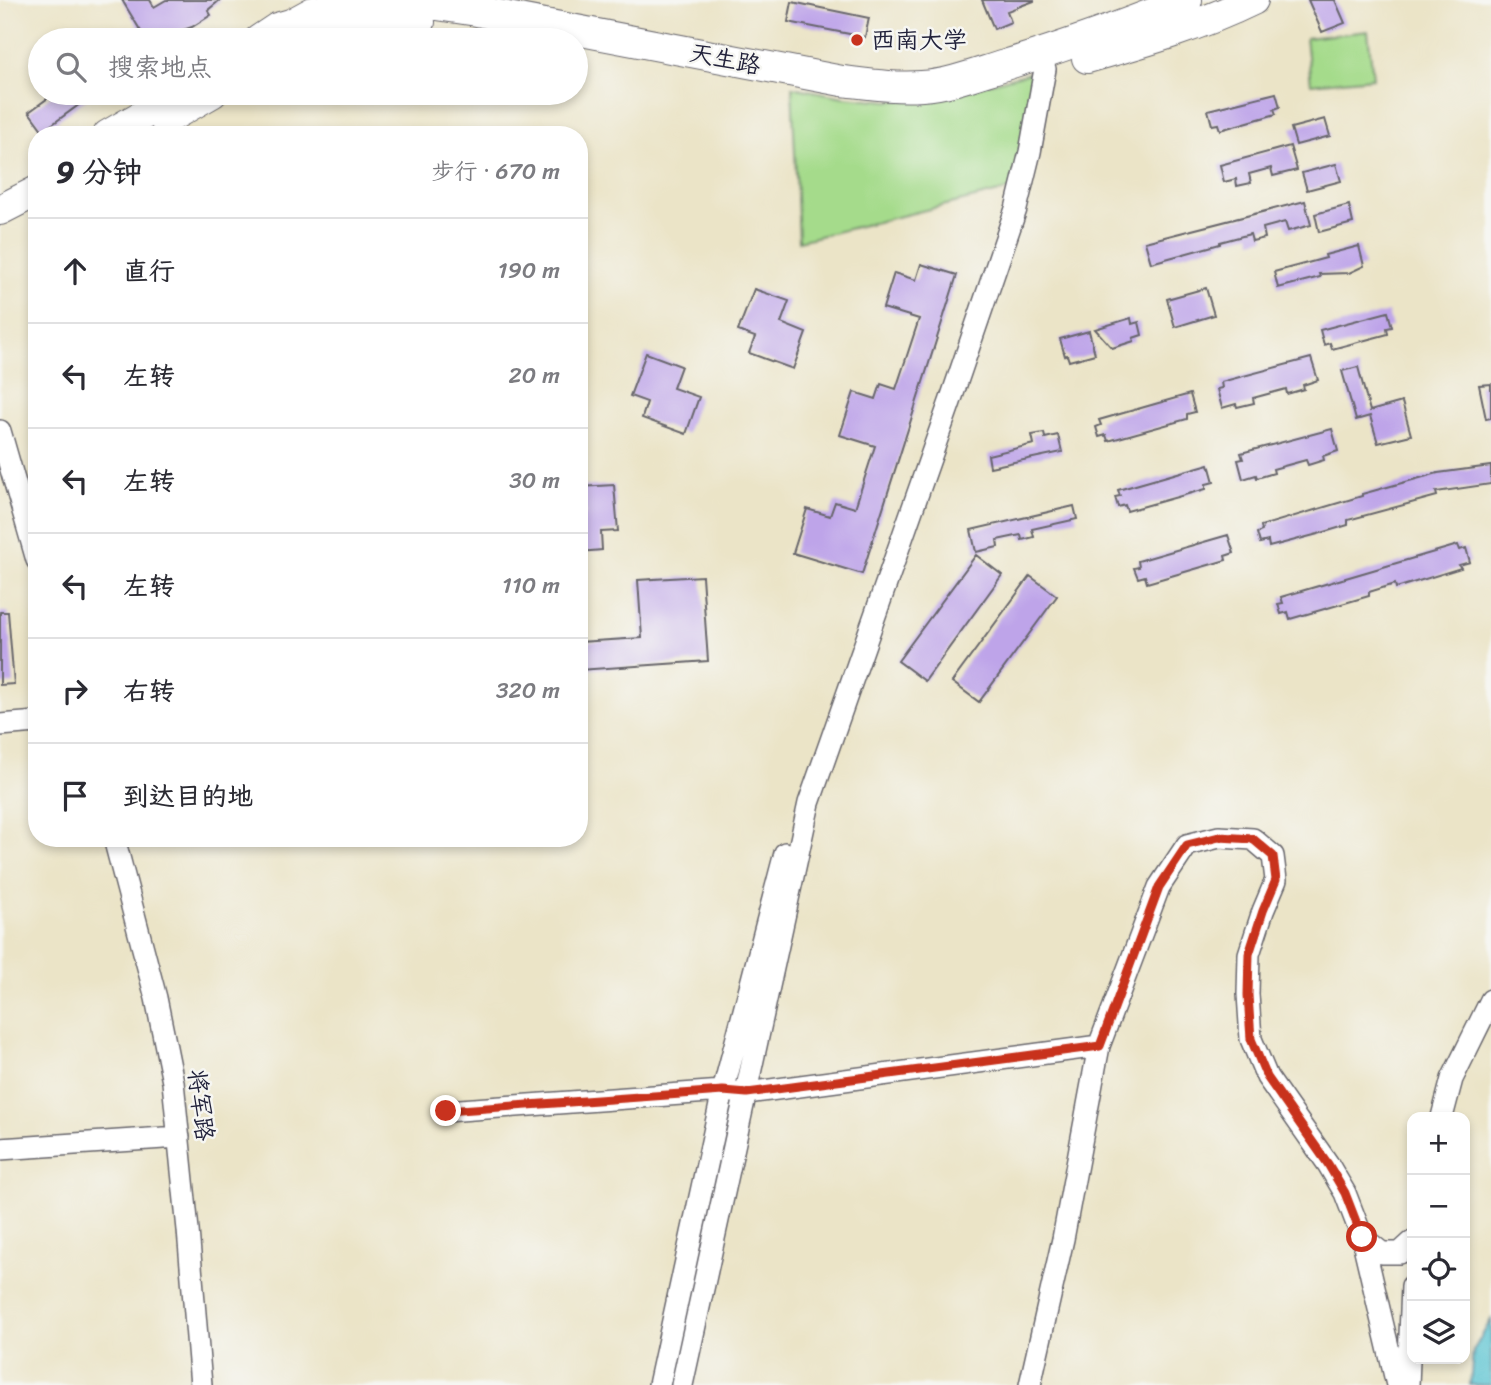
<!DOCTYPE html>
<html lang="zh">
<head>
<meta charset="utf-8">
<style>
  :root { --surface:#fff; --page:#f7f7f7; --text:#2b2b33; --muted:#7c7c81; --line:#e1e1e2 }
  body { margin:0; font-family:Sriracha,"LXGW WenKai TC",sans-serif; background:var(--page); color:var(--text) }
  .controls { position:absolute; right:21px; bottom:21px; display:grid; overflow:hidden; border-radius:14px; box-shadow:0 4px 10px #0003 }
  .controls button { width:63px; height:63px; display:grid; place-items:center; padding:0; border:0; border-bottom:2px solid var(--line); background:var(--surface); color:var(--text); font:35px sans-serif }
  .stop { position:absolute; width:21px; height:21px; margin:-16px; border:5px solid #c8321e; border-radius:50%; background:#fff }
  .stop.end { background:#c8321e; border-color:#fff; box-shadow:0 2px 7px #0008 }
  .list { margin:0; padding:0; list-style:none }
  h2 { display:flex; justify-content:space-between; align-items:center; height:91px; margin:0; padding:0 28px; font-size:30px }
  h2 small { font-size:23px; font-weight:400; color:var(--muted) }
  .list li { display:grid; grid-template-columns:46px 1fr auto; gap:21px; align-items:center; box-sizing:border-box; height:105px; padding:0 28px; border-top:2px solid var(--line) }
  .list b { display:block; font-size:26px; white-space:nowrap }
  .list em { font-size:23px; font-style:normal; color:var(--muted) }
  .icon { flex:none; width:38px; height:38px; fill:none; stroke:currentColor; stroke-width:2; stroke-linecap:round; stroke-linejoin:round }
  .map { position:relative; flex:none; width:1491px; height:1385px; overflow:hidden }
  .search { position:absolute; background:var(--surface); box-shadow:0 4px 10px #0003; left:28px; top:28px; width:560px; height:77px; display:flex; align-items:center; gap:18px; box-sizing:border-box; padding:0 24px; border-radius:38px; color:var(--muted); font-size:26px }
  .panel { position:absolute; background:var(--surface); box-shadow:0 4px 10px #0003; left:28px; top:126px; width:560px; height:721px; border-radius:28px }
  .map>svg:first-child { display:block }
</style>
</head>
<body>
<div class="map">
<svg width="1491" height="1385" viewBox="0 0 1491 1385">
  <rect width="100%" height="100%" fill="#f6f6f2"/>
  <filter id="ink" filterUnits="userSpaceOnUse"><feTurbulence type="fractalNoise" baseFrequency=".0143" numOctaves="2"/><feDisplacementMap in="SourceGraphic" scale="14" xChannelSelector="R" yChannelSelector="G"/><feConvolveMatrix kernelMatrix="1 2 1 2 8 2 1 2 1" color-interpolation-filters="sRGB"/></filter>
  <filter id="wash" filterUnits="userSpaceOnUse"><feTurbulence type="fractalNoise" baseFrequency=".00686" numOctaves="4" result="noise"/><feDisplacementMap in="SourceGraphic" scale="28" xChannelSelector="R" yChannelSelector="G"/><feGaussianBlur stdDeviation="1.57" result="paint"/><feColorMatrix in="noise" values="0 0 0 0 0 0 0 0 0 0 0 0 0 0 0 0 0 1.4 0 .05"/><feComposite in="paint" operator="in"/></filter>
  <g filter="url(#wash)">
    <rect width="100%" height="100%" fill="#ebe4c7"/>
    <path fill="#a5db8b" stroke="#647e63" stroke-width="2" d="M1368,31L1373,78L1311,84L1306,38Z
      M1045,69L1020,187L799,241L792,87L844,97L889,101L926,100Z"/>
    <path fill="#57c3d1" stroke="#3c7286" stroke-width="2" d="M1491,1320V1385H1470L1473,1351Z"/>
    <g id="blocks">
      <path fill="#bea4e9" d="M122,0H150L154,7L166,0H220L208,10L211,15L192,27L157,39L151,34L145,38Z
        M982,0H1034V1L1007,11L1011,22L994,29Z
        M1308,0H1335L1345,23L1322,32Z
        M792,2L869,18L865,37L788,22Z
        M55,93H95L43,131L29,112Z
        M1276,93L1280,107L1274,109L1276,114L1220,130L1218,124L1212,125L1208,110Z
        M1325,119L1330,136L1296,145L1291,128Z
        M1290,146L1297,170L1273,176L1271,168L1249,174L1251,183L1237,186L1236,179L1224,182L1220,165Z
        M1336,164L1341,181L1307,190L1302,173Z
        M1305,201L1311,225L1288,231L1285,222L1263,228L1265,238L1252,241L1250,234L1220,242V244L1151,263L1145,242Z
        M1349,205L1353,223L1319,232L1315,214Z
        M1359,246L1364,266L1349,273L1319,274L1320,277L1278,288L1274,272L1326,258L1325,255Z
        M921,264L957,275L862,574L793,553L807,509L830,516L835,502L855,508L875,446L840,435L854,392L876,399L881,384L896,389L919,319L883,308L894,273L916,280Z
        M1206,288L1214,315L1175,327L1167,299Z
        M754,289L789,301L781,323L806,333L793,369L749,353L755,337L738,331Z
        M1388,312L1392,327L1387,328L1388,334L1332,349L1330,343L1324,345L1320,330Z
        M1131,318L1132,324L1139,322L1142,335L1133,338L1134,341L1112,348L1095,329Z
        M1089,331L1095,354L1069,361L1067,355L1065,356L1060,339Z
        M646,353L681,366L673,388L699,397L686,434L642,418L647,402L630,396Z
        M1311,358L1318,380L1303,385L1304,389L1287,394L1286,389L1253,398L1254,403L1237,407L1236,404L1222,408L1217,389L1222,388L1221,382Z
        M1358,367L1370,411L1402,402L1411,435L1378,443L1370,416L1356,420L1342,371Z
        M1491,384V418L1486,419L1479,385Z
        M1190,394L1195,412L1187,414V419L1108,441L1106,435L1099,437L1096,427L1101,425L1099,420Z
        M1332,429L1338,451L1323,456L1324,460L1308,465L1306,460L1273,469L1274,473L1257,478L1256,475L1243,479L1238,460L1243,459L1241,453Z
        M1044,433L1045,438L1058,435L1062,452L990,467L988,455L1034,444L1032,435Z
        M1209,464L1214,482L1206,484V489L1127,511L1125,505L1118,507L1115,497L1120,496L1118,490Z
        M1491,466V484L1436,492L1437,496L1348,520V525L1318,534L1269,547L1268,541L1260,543L1257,533L1262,531L1261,526L1362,496V494L1438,473Z
        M614,485L618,531L601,532L602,550L579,552V519L587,512L579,504V487Z
        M1074,506L1077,519L1032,529L1034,537L1022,540L1021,535L997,540L998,547L976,552L971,530Z
        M1228,535L1234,553L1225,556L1226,560L1147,583L1145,576L1138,578L1134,568L1139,567L1138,561Z
        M1458,545L1460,550L1466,548L1470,562L1459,565L1461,568L1396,588L1395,584L1369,592V596L1290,619L1288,612L1281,614L1278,604L1283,603L1281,597Z
        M976,555L1002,575L925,681L898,661Z
        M702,576L708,661L579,670V642L642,638L638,580Z
        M1030,576L1057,596L979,702L952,682Z
        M0,612H8L14,684L0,685Z"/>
    </g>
  </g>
  <g filter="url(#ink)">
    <use href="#blocks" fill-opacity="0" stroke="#68666c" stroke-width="2"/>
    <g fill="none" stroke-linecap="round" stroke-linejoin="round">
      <g stroke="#68666c" stroke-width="24">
        <path id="minor" d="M0,431L37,560
          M0,725L37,722
          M114,838L156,998L173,1082L188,1230L201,1385
          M446,1111L723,1091L747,1093L1099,1046
          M1442,1117L1452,1079L1491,1000
          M0,1149L179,1137
          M1362,1237L1382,1253H1400L1412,1242
          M659,1385L723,1091L785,853
          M682,1385L809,803L950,402L1016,209L1030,152L1045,69
          M1030,1385L1063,1239L1099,1046L1159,887L1187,845L1219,837L1253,839L1273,856L1276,880L1263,911L1249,954L1248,994L1251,1039L1267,1077L1328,1164L1345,1193L1362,1237L1397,1385
          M1408,1385L1412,1286"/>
      </g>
      <g stroke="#68666c" stroke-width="32">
        <path id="highway" d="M259,40L277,28L291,24L313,12L365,4L417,2L477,11L842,81C869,84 895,88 922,86C951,84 978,73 1005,65C1067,46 1127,24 1187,0
          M310,40C338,28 389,19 420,22
          M1087,58C1144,42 1200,26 1253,0
          M165,120L212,93
          M108,135L181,93
          M0,210L37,191"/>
      </g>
      <use href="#minor" stroke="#fff" stroke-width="21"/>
      <use href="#highway" stroke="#fff" stroke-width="30"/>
    </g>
  </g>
  <g fill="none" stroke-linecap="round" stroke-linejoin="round" filter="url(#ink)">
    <path stroke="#c8321e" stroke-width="9" d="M446,1111L723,1091L747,1093L1100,1046L1159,887L1187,845L1219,837L1253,839L1273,856L1276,880L1263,911L1249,954L1248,995L1251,1039L1267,1077L1328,1164L1345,1193L1362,1237"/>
  </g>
  <circle fill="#c8321e" stroke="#f6f6f2" stroke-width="2.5" cx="857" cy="40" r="7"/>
  <g text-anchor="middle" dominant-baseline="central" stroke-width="5" stroke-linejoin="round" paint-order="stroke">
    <g font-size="24" fill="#22223b" stroke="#f6f6f2" text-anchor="start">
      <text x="871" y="40">西南大学</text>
    </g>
    <g font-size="24" fill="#22223b" stroke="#f6f6f2">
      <text transform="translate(725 59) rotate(11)">天生路</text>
      <text transform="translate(201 1105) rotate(83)">将军路</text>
    </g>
  </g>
</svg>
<div class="controls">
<button>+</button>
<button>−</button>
<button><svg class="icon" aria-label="locate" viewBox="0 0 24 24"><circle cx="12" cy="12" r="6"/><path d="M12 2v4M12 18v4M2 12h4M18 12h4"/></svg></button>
<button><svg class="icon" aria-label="layers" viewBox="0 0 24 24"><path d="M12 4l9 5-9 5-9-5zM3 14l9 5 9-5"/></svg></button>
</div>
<div class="stop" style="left:1362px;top:1237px"></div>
<div class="stop end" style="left:446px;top:1111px"></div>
<div class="search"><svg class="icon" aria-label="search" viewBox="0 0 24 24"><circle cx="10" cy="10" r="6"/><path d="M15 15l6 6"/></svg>搜索地点</div>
<section class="panel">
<h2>9 分钟<small>步行 · 670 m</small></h2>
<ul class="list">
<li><svg class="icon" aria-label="ahead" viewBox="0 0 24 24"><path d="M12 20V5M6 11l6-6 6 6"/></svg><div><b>直行</b></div><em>190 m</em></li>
<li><svg class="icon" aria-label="left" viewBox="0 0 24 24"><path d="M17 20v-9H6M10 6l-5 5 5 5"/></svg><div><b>左转</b></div><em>20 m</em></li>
<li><svg class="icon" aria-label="left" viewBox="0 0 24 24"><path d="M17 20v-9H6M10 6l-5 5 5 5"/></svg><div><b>左转</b></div><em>30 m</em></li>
<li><svg class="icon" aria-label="left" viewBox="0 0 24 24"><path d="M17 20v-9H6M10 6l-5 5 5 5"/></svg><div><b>左转</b></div><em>110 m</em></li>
<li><svg class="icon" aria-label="right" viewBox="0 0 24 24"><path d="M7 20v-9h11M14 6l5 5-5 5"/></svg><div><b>右转</b></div><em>320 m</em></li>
<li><svg class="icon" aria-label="arrive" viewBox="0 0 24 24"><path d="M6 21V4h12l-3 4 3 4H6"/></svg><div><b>到达目的地</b></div></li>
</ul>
</section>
</div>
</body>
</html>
